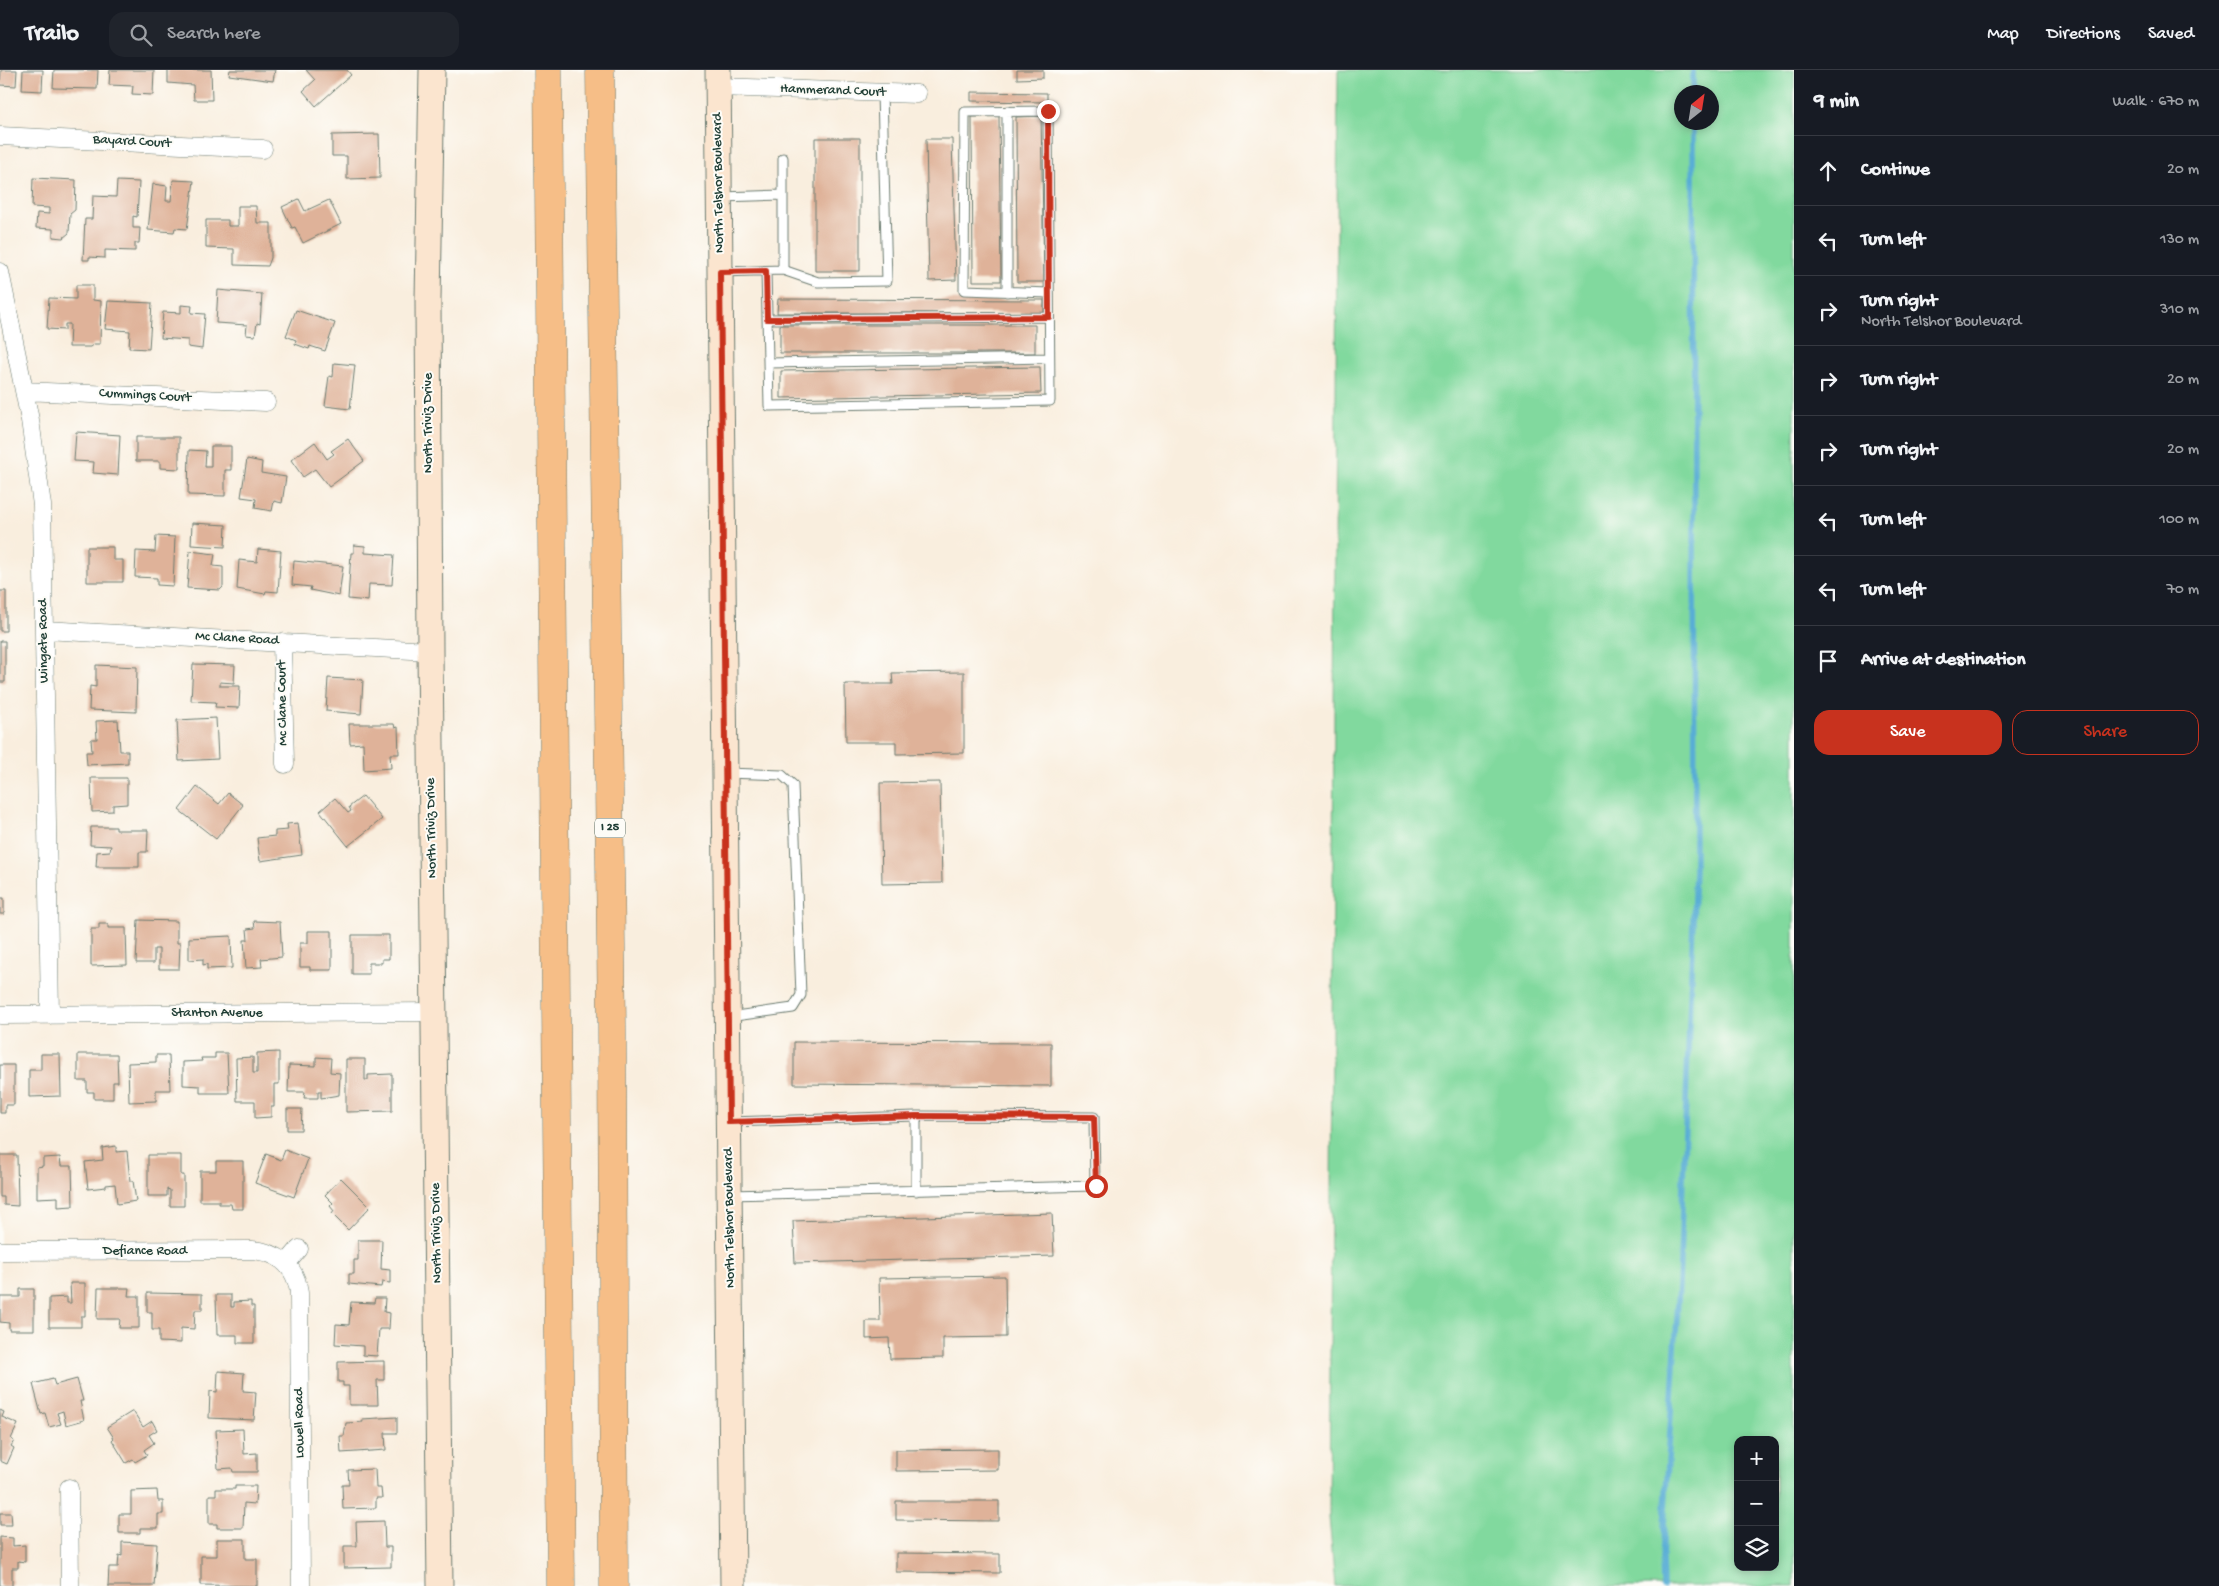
<!DOCTYPE html>
<html lang="en">
<head>
<meta charset="utf-8">
<style>
  :root { --surface:#171b24; --page:#20242c; --text:#f1f3f6; --muted:#9ea1a6; --line:#363941; --accent:#c8321e }
  body { margin:0; font-family:"Gochi Hand",sans-serif; background:var(--page); color:var(--text) }
  .controls { position:absolute; right:15px; bottom:15px; display:grid; overflow:hidden; border-radius:10px; box-shadow:0 2px 8px #0003 }
  .controls button { width:45px; height:45px; display:grid; place-items:center; padding:0; border:0; border-bottom:1px solid var(--line); background:var(--surface); color:var(--text); font:25px sans-serif }
  .compass { position:absolute; left:1674px; top:15px; width:45px; height:45px; border-radius:50%; background:var(--surface); box-shadow:0 2px 8px #0003; rotate:30deg }
  .stop { position:absolute; width:15px; height:15px; margin:-11px; border:4px solid #c8321e; border-radius:50%; background:#fff }
  .stop.end { background:#c8321e; border-color:#fff; box-shadow:0 1px 5px #0008 }
  .list { margin:0; padding:0; list-style:none }
  h2 { display:flex; justify-content:space-between; align-items:center; height:65px; margin:0; padding:0 20px; font-size:21px }
  h2 small { font-size:16px; font-weight:400; color:var(--muted) }
  .list li { display:grid; grid-template-columns:32px 1fr auto; gap:15px; align-items:center; box-sizing:border-box; height:70px; padding:0 20px; border-top:1px solid var(--line) }
  .list b { display:block; font-size:19px; white-space:nowrap }
  .list p { margin:0; font-size:16px; white-space:nowrap; color:var(--muted) }
  .list em { font-size:16px; font-style:normal; color:var(--muted) }
  .actions { display:flex; gap:10px; padding:15px 20px }
  .actions a { flex:1; padding:11px 0; border:1px solid var(--accent); border-radius:15px; text-align:center; font-size:18px; color:var(--accent) }
  .actions .main { background:var(--accent); color:#fff }
  .icon { flex:none; width:28px; height:28px; fill:none; stroke:currentColor; stroke-width:2; stroke-linecap:round; stroke-linejoin:round }
  .map { position:relative; flex:none; width:1794px; height:1516px; overflow:hidden }
  header { display:flex; align-items:center; gap:30px; box-sizing:border-box; height:70px; padding:0 25px; background:var(--surface); border-bottom:1px solid var(--line) }
  header strong { font-size:24px }
  nav { display:flex; gap:28px; margin-inline-start:auto; font-size:18px }
  .search { width:350px; height:45px; background:var(--page); display:flex; align-items:center; gap:12px; box-sizing:border-box; padding:0 18px; border-radius:15px; color:var(--muted); font-size:19px }
  main { display:flex }
  aside { flex:1; background:var(--surface) }
  .map>svg:first-child { display:block }
</style>
</head>
<body>
<header>
<strong>Trailo</strong>
<div class="search"><svg class="icon" aria-label="search" viewBox="0 0 24 24"><circle cx="10" cy="10" r="6"/><path d="M15 15l6 6"/></svg>Search here</div>
<nav><a>Map</a><a>Directions</a><a>Saved</a></nav>
</header>
<main>
<div class="map">
<svg width="1794" height="1516" viewBox="0 0 1794 1516">
  <rect width="100%" height="100%" fill="#fdfcf7"/>
  <filter id="ink" filterUnits="userSpaceOnUse"><feTurbulence type="fractalNoise" baseFrequency=".02" numOctaves="2"/><feDisplacementMap in="SourceGraphic" scale="10" xChannelSelector="R" yChannelSelector="G"/><feConvolveMatrix kernelMatrix="1 2 1 2 8 2 1 2 1" color-interpolation-filters="sRGB"/></filter>
  <filter id="wash" filterUnits="userSpaceOnUse"><feTurbulence type="fractalNoise" baseFrequency=".0096" numOctaves="4" result="noise"/><feDisplacementMap in="SourceGraphic" scale="20" xChannelSelector="R" yChannelSelector="G"/><feGaussianBlur stdDeviation="1.12" result="paint"/><feColorMatrix in="noise" values="0 0 0 0 0 0 0 0 0 0 0 0 0 0 0 0 0 1.4 0 .05"/><feComposite in="paint" operator="in"/></filter>
  <g filter="url(#wash)">
    <rect width="100%" height="100%" fill="#f9eede"/>
    <path fill="#81d99e" stroke="#508b69" fill-rule="evenodd" d="M1338,0H1794V1516H1335L1329,1447ZM1682,22H1712V52H1682ZM1738,1370H1775V1497H1738Z"/>
    <g fill="none" stroke-linecap="round" stroke-linejoin="round">
      <path stroke="#59add5" stroke-width="5.5" d="M1693,22V0
        M1663,1516L1662,1488L1679,1216L1695,799L1693,52"/>
    </g>
    <g id="blocks">
      <path fill="#dfb299" d="M1,0H17L16,16L0,15Z
        M23,0H43L42,21L22,20Z
        M54,0H98L97,19L53,18Z
        M110,0H154L153,25L132,24L133,16L109,15Z
        M168,0H211L212,30H194L193,15L168,13Z
        M230,0H275L273,11L229,5Z
        M306,0H347L351,5L316,36L303,21L315,10Z
        M1017,0H1043V8L1017,9Z
        M971,22L1047,23V32L971,31Z
        M999,46L1001,211H973L972,47Z
        M1041,46L1044,212H1017L1016,47Z
        M379,64L380,108L347,109V86H332V65Z
        M815,68H860V201H815Z
        M926,69H952L956,210L929,211Z
        M33,108L76,110L75,140L70,144L69,163L63,168L53,167V159L36,158L37,143L49,144V138L32,137Z
        M173,110L194,111L187,159L175,158L174,162L148,160L153,114L167,116L166,131H171Z
        M117,111L139,112L137,147L133,146V158H140L139,173H135V181L105,180V188L89,187V190H83L85,149H92L93,126L116,127Z
        M299,129L305,141L329,130L341,154L303,173L295,157L292,158L282,137Z
        M238,136H256L257,153H271V188L268,196L234,195V179L206,178V150H228V156H238Z
        M76,215H93V230L101,231L100,274H94L90,277H69L70,254H65V260L47,259L49,228L76,229Z
        M218,220L262,224L260,254L257,253L255,266L246,265L247,255L216,253Z
        M778,229L1044,230V243H777Z
        M108,231L152,233L149,279L129,278L130,261L105,259Z
        M181,235L192,236L191,243L205,244L202,279L188,277V270L161,268L163,242L181,243Z
        M296,240L335,253L325,281L310,276L309,279L295,274L296,270L286,266Z
        M780,255H1035V283H780Z
        M334,293L355,295L350,339L325,336L329,306L333,307Z
        M1040,297L1041,323L781,328V301Z
        M76,362L120,365L118,405L93,403L94,392L74,391Z
        M136,367H179V399L160,398V391H136Z
        M348,369L364,391L329,417L315,399L303,407L291,390L315,372L327,389L334,384L331,381Z
        M211,376H231V400H225V426L188,425L189,380L206,381L205,397H211Z
        M247,389L262,392L261,403L286,407L282,433L274,431L272,441L255,438L256,429L241,427Z
        M192,453L226,455L225,477L191,475Z
        M156,466L175,467L173,516L157,515V508L135,507L136,481L155,482Z
        M354,475L365,476V483L394,485L392,515L369,514L368,531L348,529L351,483H354Z
        M87,477H113V490H123V512H87Z
        M258,479L281,481L278,522L266,521L265,524L237,519L239,490L257,492Z
        M190,481L215,484L213,496L223,497V517L220,520L187,518Z
        M294,491L343,496L339,526L310,520L311,517L292,515Z
        M0,521H6V561H0Z
        M0,571H5V612H0Z
        M193,594L235,595L234,613L220,612V616H240L239,638L215,637L216,632L191,631Z
        M96,595L137,597L136,642L89,640L90,616L96,617Z
        M964,602V683L896,684V672H846L845,614H893L892,603Z
        M328,608L363,610L361,644L326,641Z
        M216,648L218,689L179,691L177,650Z
        M118,650L120,681H128V693L87,695L86,682H92L91,669H97L96,651Z
        M349,654H394L395,658L398,657L399,684H390L391,698L364,700L363,673L350,674Z
        M91,708H127V734L113,735V741L92,742Z
        M940,712L942,813L882,814L880,713Z
        M197,717L219,734L228,723L243,735L216,769L179,740Z
        M363,726L382,749L348,776L320,741L335,728L348,743L351,741L349,737Z
        M298,753L302,785L260,791L257,768L275,766V761L288,760L287,754Z
        M91,757H116V760H148L147,782H139V797H96L97,782L110,781L111,776L90,775Z
        M0,828H4V844H0Z
        M138,850L177,851V873H180L179,899H159V879H154V893H136Z
        M254,851L280,852L282,887L261,889L262,897L246,898L244,870H248L247,859L255,858Z
        M99,854H108V858H126L127,895L91,896V859H99Z
        M308,861H332V900H310V897H300V873H308Z
        M352,865H389V889H382V893H369V904H352Z
        M231,866L232,898L207,899V894L203,895V889L189,890V868Z
        M794,972L1051,973V1016L794,1014Z
        M279,982V1014H274V1037H271V1047L255,1048V1031H237L236,988L253,987V1003H257V983Z
        M215,983H227L229,1023H200V1016L183,1015V992L202,991L201,988H215Z
        M41,984H60L61,1026L29,1027V1000H41Z
        M78,984H117L118,1012H113V1029H94V1022H87V1011H78Z
        M156,985H169L170,1020H156V1031L129,1032L128,993L156,992Z
        M316,987L331,988L330,1002L340,1003L339,1025L321,1028V1021H318V1028H304L305,1022H288L289,995L316,996Z
        M346,989H365V1010H368V1005L392,1004V1041L346,1042Z
        M0,995H14V1035H5V1043H0Z
        M287,1039H302L301,1060H287Z
        M116,1076V1082L127,1081L130,1111H133L136,1131L117,1134L115,1114L106,1115V1117L88,1119L85,1092L103,1090L102,1078Z
        M285,1080L308,1089L294,1127L255,1113L266,1084L281,1090Z
        M0,1085H17L18,1136L4,1135V1127H0Z
        M148,1085H181V1105H184V1136H170V1120L167,1119V1126H148Z
        M60,1087L61,1096H72L73,1136L58,1137V1127L37,1128V1097L43,1096V1088Z
        M216,1091H243V1139H232L231,1134H219V1131H200V1101H216Z
        M341,1108L370,1137L348,1160L332,1144L334,1141L330,1136L333,1133L325,1125Z
        M1052,1143L1054,1186L795,1193L793,1151Z
        M358,1170H382L381,1199L390,1200V1213L382,1212L381,1217L349,1214V1204H354V1190H358Z
        M1005,1206L1006,1267L943,1268V1288L890,1289L889,1268L866,1269V1251H880L879,1208Z
        M70,1213H85V1246H81V1257H49V1228L67,1227V1233H71Z
        M98,1218H129L128,1226H139V1258H119L120,1249H97Z
        M20,1219H34V1260H9V1253L0,1252V1227H20Z
        M147,1223L202,1224V1240H195L194,1259L181,1258V1273L159,1272V1260H152V1242H147Z
        M216,1225H231V1237H234V1232L251,1231V1236H254V1273H237V1265H217Z
        M375,1228H385L384,1242L390,1243L389,1259H379L377,1286L363,1285V1276L335,1274L336,1254L349,1255L351,1232L374,1233Z
        M384,1291V1310H377L378,1335H349V1316H343V1312H338V1292Z
        M218,1301L244,1303L243,1321L256,1322L254,1350L209,1348L210,1321L217,1322Z
        M53,1309L55,1315L77,1309L83,1331H80L84,1350L66,1355L63,1341L57,1343L61,1354L49,1357L45,1343L41,1344L33,1314Z
        M0,1340L4,1342L2,1347L18,1354L11,1369L14,1371L11,1376L14,1378L7,1394L0,1391Z
        M133,1341L143,1357L152,1351L157,1360L149,1365L154,1373L144,1380L147,1385L135,1392L133,1389L126,1393L112,1370L114,1368L107,1357Z
        M397,1347V1363H385L386,1380L341,1383L340,1366H344L346,1353L363,1352L362,1349Z
        M243,1359L244,1384L257,1383V1402H233L232,1398L218,1399L216,1360Z
        M998,1379V1400L896,1401V1380Z
        M375,1399L376,1418H381L382,1428H376V1438L343,1439L342,1415H349L348,1400Z
        M235,1416H256L255,1434L244,1433L243,1458H217V1454H209V1425H216V1419H235Z
        M157,1420L158,1431H163V1444H158V1458H140V1463H119V1444H131V1421Z
        M896,1431H999V1451L896,1450Z
        M0,1443H11L12,1455H0Z
        M384,1451L385,1477H391V1497L344,1498V1476H357L356,1452Z
        M0,1467L13,1468V1476L25,1475V1492L18,1491V1498H12V1516H0Z
        M217,1469H245V1489H257V1516L201,1515V1486H217Z
        M122,1472L157,1474L154,1516H108L109,1497H118L119,1485L122,1486Z
        M896,1483L1000,1484V1503L896,1502Z"/>
    </g>
  </g>
  <g filter="url(#ink)">
    <use href="#blocks" fill-opacity="0" stroke="#6b7b70" stroke-width="1"/>
    <g fill="none" stroke-linecap="round" stroke-linejoin="round">
      <g stroke="#6b7b70" stroke-width="11">
        <path id="lane" d="M720,127L783,125
          M783,200L818,212L887,211L882,23
          M766,201L769,336L1050,331L1048,41L965,42L964,220L1049,223
          M721,202L783,200V88
          M1007,222V41
          M767,249L1049,247
          M768,293L1049,288
          M726,703L782,705L793,715L801,925L793,938L728,947
          M729,1052L916,1046L1094,1047L1095,1116L730,1125
          M916,1121V1046"/>
      </g>
      <g stroke="#6b7b70" stroke-width="19">
        <path id="street" d="M718,17L917,24
          M0,66L263,79
          M0,202L30,350L42,435L50,945
          M24,321L266,332
          M44,560L430,581
          M282,572L285,694
          M0,945L434,942
          M0,1181L252,1180C278,1182 296,1196 299,1223L301,1516
          M287,1193L299,1179
          M69,1418L70,1516"/>
      </g>
      <g stroke="#6b7b70" stroke-width="27">
        <path id="secondary" d="M432,0L428,230L430,581L440,1516
          M718,0L733,1516"/>
      </g>
      <g stroke="#6b7b70" stroke-width="29">
        <path id="highway" d="M548,0L561,1516
          M600,0L612,955L614,1516"/>
      </g>
      <use href="#lane" stroke="#fff" stroke-width="9"/>
      <use href="#street" stroke="#fff" stroke-width="18"/>
      <use href="#secondary" stroke="#fbe5cf" stroke-width="25"/>
      <use href="#highway" stroke="#f6be87" stroke-width="28"/>
    </g>
  </g>
  <g fill="none" stroke-linecap="round" stroke-linejoin="round" filter="url(#ink)">
    <path stroke="#c8321e" stroke-width="6" d="M1048,41L1049,247L767,249L766,201L720,202L729,1052L916,1046L1094,1047L1096,1116"/>
  </g>
  <g text-anchor="middle" dominant-baseline="central" stroke-width="4" stroke-linejoin="round" paint-order="stroke">
    <rect fill="#fdfcf7" stroke="#62766e" stroke-width="1" x="595" y="748.5" width="30" height="19" rx="4"/>
    <g font-size="12" font-weight="bold" fill="#1f3d34">
      <text x="610" y="758">I 25</text>
    </g>
    <g font-size="14" fill="#1f3d34" stroke="#fdfcf7">
      <text transform="translate(833 21) rotate(2)">Hammerand Court</text>
      <text transform="translate(132 72) rotate(3)">Bayard Court</text>
      <text transform="translate(719 113) rotate(-91)">North Telshor Boulevard</text>
      <text transform="translate(145 326) rotate(3)">Cummings Court</text>
      <text transform="translate(428 353) rotate(-90)">North Triviz Drive</text>
      <text transform="translate(237 569) rotate(3)">Mc Clane Road</text>
      <text transform="translate(44 571) rotate(-91)">Wingate Road</text>
      <text transform="translate(283 633) rotate(-91)">Mc Clane Court</text>
      <text transform="translate(432 758) rotate(-91)">North Triviz Drive</text>
      <text x="217" y="943">Stanton Avenue</text>
      <text transform="translate(730 1148) rotate(-91)">North Telshor Boulevard</text>
      <text transform="translate(437 1163) rotate(-91)">North Triviz Drive</text>
      <text x="145" y="1181">Defiance Road</text>
      <text transform="translate(300 1353) rotate(-91)">Lowell Road</text>
    </g>
  </g>
</svg>
<div class="controls">
<button>+</button>
<button>−</button>
<button><svg class="icon" aria-label="layers" viewBox="0 0 24 24"><path d="M12 4l9 5-9 5-9-5zM3 14l9 5 9-5"/></svg></button>
</div>
<svg class="compass" viewBox="-18 -18 36 36"><path d="M0-13l5 13h-10z" fill="#e53935"/><path d="M0 13l5-13h-10z" fill="#9ea1a6"/></svg>
<div class="stop" style="left:1096px;top:1116px"></div>
<div class="stop end" style="left:1048px;top:41px"></div>
</div>
<aside>
<h2>9 min<small>Walk · 670 m</small></h2>
<ul class="list">
<li><svg class="icon" aria-label="ahead" viewBox="0 0 24 24"><path d="M12 20V5M6 11l6-6 6 6"/></svg><div><b>Continue</b></div><em>20 m</em></li>
<li><svg class="icon" aria-label="left" viewBox="0 0 24 24"><path d="M17 20v-9H6M10 6l-5 5 5 5"/></svg><div><b>Turn left</b></div><em>130 m</em></li>
<li><svg class="icon" aria-label="right" viewBox="0 0 24 24"><path d="M7 20v-9h11M14 6l5 5-5 5"/></svg><div><b>Turn right</b><p>North Telshor Boulevard</p></div><em>310 m</em></li>
<li><svg class="icon" aria-label="right" viewBox="0 0 24 24"><path d="M7 20v-9h11M14 6l5 5-5 5"/></svg><div><b>Turn right</b></div><em>20 m</em></li>
<li><svg class="icon" aria-label="right" viewBox="0 0 24 24"><path d="M7 20v-9h11M14 6l5 5-5 5"/></svg><div><b>Turn right</b></div><em>20 m</em></li>
<li><svg class="icon" aria-label="left" viewBox="0 0 24 24"><path d="M17 20v-9H6M10 6l-5 5 5 5"/></svg><div><b>Turn left</b></div><em>100 m</em></li>
<li><svg class="icon" aria-label="left" viewBox="0 0 24 24"><path d="M17 20v-9H6M10 6l-5 5 5 5"/></svg><div><b>Turn left</b></div><em>70 m</em></li>
<li><svg class="icon" aria-label="arrive" viewBox="0 0 24 24"><path d="M6 21V4h12l-3 4 3 4H6"/></svg><div><b>Arrive at destination</b></div></li>
</ul>
<div class="actions"><a class="main">Save</a><a>Share</a></div>
</aside>
</main>
</body>
</html>
